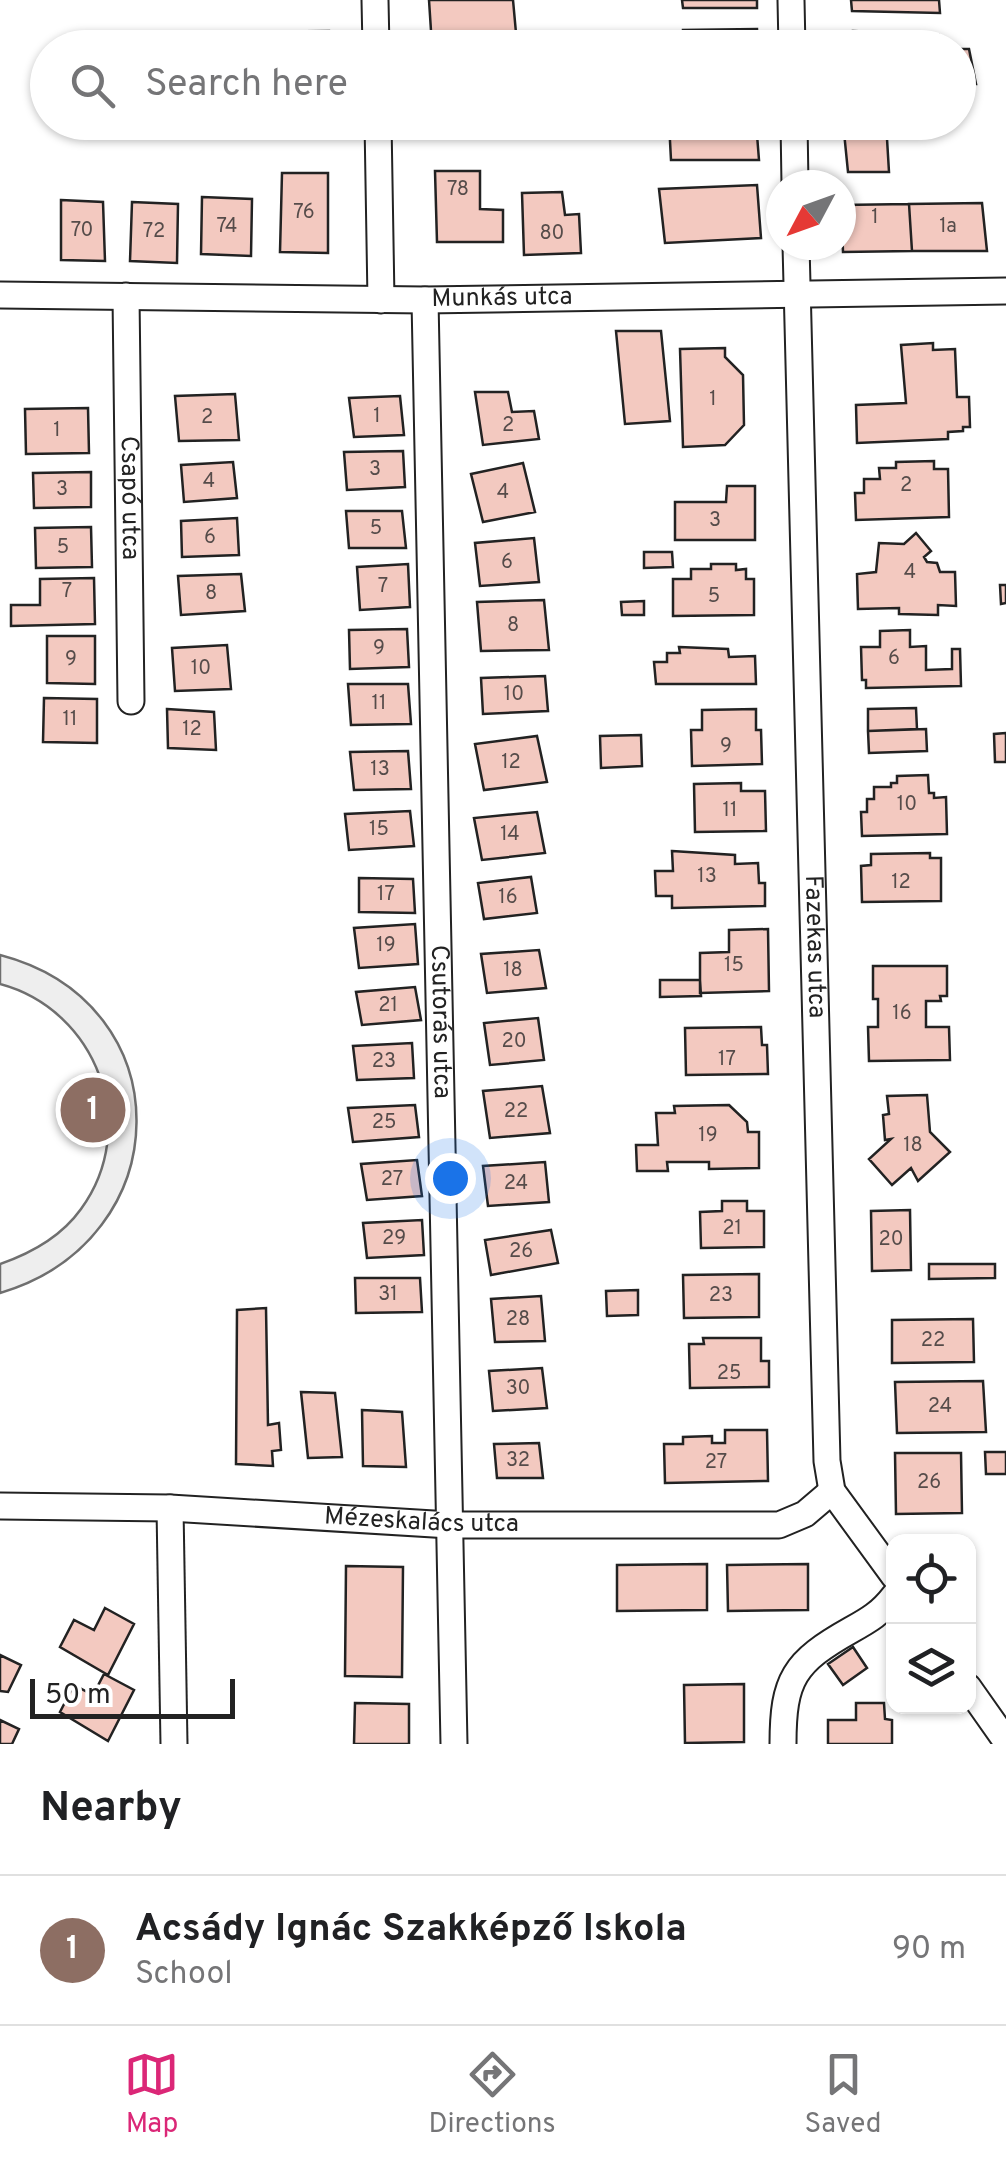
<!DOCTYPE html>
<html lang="en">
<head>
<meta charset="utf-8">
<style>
  :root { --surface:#fff; --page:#f2f2f2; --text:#202124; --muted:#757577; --line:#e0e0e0; --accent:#db2777 }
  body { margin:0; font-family:Overpass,sans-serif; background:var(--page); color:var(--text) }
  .controls { position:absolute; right:30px; bottom:30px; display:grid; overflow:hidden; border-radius:20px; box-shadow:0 2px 8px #0004 }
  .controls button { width:90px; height:90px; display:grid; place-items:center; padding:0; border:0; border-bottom:2px solid var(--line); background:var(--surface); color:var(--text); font:50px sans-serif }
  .compass { position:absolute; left:766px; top:170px; width:90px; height:90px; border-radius:50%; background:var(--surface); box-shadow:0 2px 8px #0004; rotate:229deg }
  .scale { position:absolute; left:30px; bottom:25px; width:205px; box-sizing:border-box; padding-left:10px; border:5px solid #222; border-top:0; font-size:28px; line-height:35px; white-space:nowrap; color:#222; -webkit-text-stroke:8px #fff; paint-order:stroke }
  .you { position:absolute; left:450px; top:1178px; width:35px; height:35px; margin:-25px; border:8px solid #fff; border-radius:50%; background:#1a73e8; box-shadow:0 0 0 15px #1a73e833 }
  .badge { display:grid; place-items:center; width:65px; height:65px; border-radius:50%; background:var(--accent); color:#fff; font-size:32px; font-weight:700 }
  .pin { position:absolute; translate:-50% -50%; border:5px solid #fff; box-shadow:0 2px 10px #0006 }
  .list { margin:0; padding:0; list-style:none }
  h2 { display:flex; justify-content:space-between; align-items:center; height:130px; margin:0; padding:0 40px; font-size:42px }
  h2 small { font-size:32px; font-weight:400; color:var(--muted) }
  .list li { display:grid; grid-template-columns:65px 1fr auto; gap:30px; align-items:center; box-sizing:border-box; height:150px; padding:0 40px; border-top:2px solid var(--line) }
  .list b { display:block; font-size:38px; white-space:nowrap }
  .list p { margin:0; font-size:32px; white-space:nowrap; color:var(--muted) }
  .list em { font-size:32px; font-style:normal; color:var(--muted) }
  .icon { flex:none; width:55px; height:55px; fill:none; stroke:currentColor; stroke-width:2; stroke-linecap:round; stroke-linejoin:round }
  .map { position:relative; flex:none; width:1006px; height:1744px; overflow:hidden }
  .search { position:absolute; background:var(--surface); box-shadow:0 2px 8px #0004; left:30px; right:30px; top:30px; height:110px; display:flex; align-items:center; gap:25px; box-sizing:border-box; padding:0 35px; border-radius:55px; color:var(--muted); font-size:38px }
  .sheet { height:280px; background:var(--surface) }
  nav { display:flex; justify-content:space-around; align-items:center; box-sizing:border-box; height:140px; border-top:2px solid var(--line); background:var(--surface); font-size:28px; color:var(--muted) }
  nav a { display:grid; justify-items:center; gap:5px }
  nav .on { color:var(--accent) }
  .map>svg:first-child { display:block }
</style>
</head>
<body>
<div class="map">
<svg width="1006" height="1744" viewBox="0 0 1006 1744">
  <rect width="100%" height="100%" fill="#fff"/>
  <path fill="#eee" stroke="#6f6f6f" stroke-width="2.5" d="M0,955C184,1003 180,1240 0,1293V1264C32,1253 61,1237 81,1209C141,1127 97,1010 0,984Z"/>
  <path fill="#f3c9c0" stroke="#222" stroke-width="2.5" d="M429,0H513L517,44L432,46Z
    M682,0H757V8H683Z
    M851,0H939L940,13L852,11Z
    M757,29L758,48H683V30Z
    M329,31L330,48H244L243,32Z
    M853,31L939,35L943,48H854Z
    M958,49H969L976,84H958Z
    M669,122H756L759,160H671Z
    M843,122H886L889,172H848Z
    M435,171H480V209L503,210V242H437Z
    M282,173H328V253L280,252Z
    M757,185L761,238L665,243L659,189Z
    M562,192L565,215L579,214L581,253L524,255L522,193Z
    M202,197L252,199L251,256L201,254Z
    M61,200L103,202L105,261L61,260Z
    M132,202L178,204L177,263L130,261Z
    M982,203L987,251H912L909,204Z
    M909,204L912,251L843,252L841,205Z
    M616,331H661L670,421L625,424Z
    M933,343V350L955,349L957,397H969L970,427H963V431L948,432V439L857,443L856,405L906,403L901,345Z
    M725,348V357L743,375L744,425L725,445L683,447L680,349Z
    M475,392H508L512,412L534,411L539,439L483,445Z
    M235,394L239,440L179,441L175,396Z
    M400,396L404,435L354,437L349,398Z
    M88,408L89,453L26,454L25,409Z
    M403,451L405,487L347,490L344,452Z
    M934,461V469H948L949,517L856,520L855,493H864V479H880L879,468H896V462Z
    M233,462L237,498L184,502L181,465Z
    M523,463L535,512L483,522L471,474Z
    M91,472V507L34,508L33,473Z
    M727,486H755V540H675V502H726Z
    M346,511H402L406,548H349Z
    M237,518L239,555L182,557L181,521Z
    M91,527L92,567L36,568L35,528Z
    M916,533L931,551L924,557L927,562L937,563L940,572H955L956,606L938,605V615L899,614V608L858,609L857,574L876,572L879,543L904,544Z
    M534,538L539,582L480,586L475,543Z
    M644,552H672L673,567L644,568Z
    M408,564L410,607L360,610L357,567Z
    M711,564H736V570L746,569V579H754V615L673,616V579H691V569H711Z
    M241,574L245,611L181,615L178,576Z
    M94,578L95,624L11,626V605H40V579Z
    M1000,585H1006V603L1001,604Z
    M544,600L549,650L481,651L477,602Z
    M644,601V615H622L621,602Z
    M407,629L409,667L350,669L349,630Z
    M910,630V647L926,646V670L952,669V649H960L961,686L866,688V680H862L861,647H880V631Z
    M47,636H95V684L47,683Z
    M227,645L231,689L175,691L172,648Z
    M679,647L728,649L729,657L755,656L756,684H656L654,662H667V653H680Z
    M545,676L548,711L483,714L481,678Z
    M348,684H408L411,724L351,725Z
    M44,698L97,699V743L43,742Z
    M916,708L917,729L868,731V709Z
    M167,709L214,712L216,750L168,748Z
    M756,709V730H761L762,764L692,766L691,730H702V710Z
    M926,729L927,751L869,753L868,731Z
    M1006,733V762H995L994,734Z
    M641,735L642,766L601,768L600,736Z
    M537,736L547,782L484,790L475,744Z
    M408,751L411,789L354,790L350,752Z
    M928,775L929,793H934V798L946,797L947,834L862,836L861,812H867V799H874V787H891V783H897V776Z
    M741,783V791H765L766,831L695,832L694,784Z
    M410,811L414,846L349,850L345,814Z
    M537,812L545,853L482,860L474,818Z
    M672,851L735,855V864L758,863L759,883H765V906L672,908V896H656L655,871H673Z
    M930,853V858H941V901L862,902L861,866L871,865V854Z
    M531,877L537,913L484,919L478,883Z
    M359,878L413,879L415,913L359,912Z
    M415,924L418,964L359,968L354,928Z
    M768,929L769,991L700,993V953L729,952V930Z
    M539,950L546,988L487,993L481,954Z
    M873,966H947V996H940L941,1001H926V1027H949L950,1060L869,1061L868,1027H878V999H873Z
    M660,980H700L701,996L660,997Z
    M415,987L421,1020L362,1025L356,992Z
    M538,1018L544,1060L490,1065L484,1023Z
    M761,1027L762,1045H767L768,1074L686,1075L685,1028Z
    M412,1043L414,1078L357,1080L353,1046Z
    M542,1086L550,1133L490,1138L483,1091Z
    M927,1095L930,1132L950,1152L918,1181L911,1168L892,1185L869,1159L891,1139L885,1140L883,1115L889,1114L887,1096Z
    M415,1105L419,1137L353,1142L348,1108Z
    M729,1105L747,1122L748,1132H759V1168L709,1169V1162H667L668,1171H637L636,1145H658L656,1113H675L674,1106Z
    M417,1160L422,1196L367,1200L361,1164Z
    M545,1162L549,1202L488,1206L483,1166Z
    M722,1201H747V1211H764V1247L701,1248L700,1212L722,1211Z
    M910,1210L911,1270L872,1271L871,1211Z
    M422,1220L424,1255L367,1258L363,1223Z
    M551,1230L558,1263L491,1275L485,1240Z
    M929,1264H995V1278L929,1279Z
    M759,1274V1317L684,1318L683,1275Z
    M355,1278H420L422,1312L356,1313Z
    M638,1290V1315L607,1316L606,1291Z
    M541,1296L545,1341L495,1342L491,1299Z
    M266,1308L268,1425L279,1423L281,1450L272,1451L273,1466L236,1464L237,1310Z
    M973,1319L974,1362L892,1363V1320Z
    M703,1338H761V1361H769V1387L690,1388L689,1344H704Z
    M542,1368L547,1408L493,1411L489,1371Z
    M983,1381L986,1432L897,1433L895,1382Z
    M301,1392L335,1393L342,1457L308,1458Z
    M362,1410L402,1412L406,1467L363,1466Z
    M725,1430H767L768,1481L665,1483L664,1444H683V1437L712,1436V1443H725Z
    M539,1443L543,1478H497L494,1444Z
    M985,1452H1006V1474H986Z
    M895,1453H961L962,1513L896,1514Z
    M707,1564V1610L617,1611V1565Z
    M808,1564V1610L728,1611L727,1565Z
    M346,1566L403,1567L402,1677L345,1676Z
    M105,1608L134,1624L108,1675L60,1647L74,1620L94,1630Z
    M853,1647L867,1668L843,1685L828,1664Z
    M0,1655L21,1665L8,1692L0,1691Z
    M104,1674L134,1690L108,1741L60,1712L74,1685L93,1695Z
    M744,1684V1742L685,1743L684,1685Z
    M355,1703L409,1704V1744H354Z
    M856,1703H884L885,1719L892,1720V1744H828V1720H856Z
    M0,1720L19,1729L12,1744H0Z"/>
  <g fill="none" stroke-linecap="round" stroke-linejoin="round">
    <g stroke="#222" stroke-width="29">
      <g id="minor">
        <path d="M375,0L376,48"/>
        <path d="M791,0L792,48"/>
        <path d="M378,122L381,300"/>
        <path d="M794,122L795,185"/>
        <path id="s1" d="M796,245L827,1461L832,1491L894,1576"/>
        <path id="s2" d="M0,295L425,300L1006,291"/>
        <path id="s3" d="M126,296L131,701"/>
        <path id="s4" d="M425,300L454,1744"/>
        <path id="s5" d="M0,1506L170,1508L450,1525H779L805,1514L832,1491"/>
        <path d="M170,1508L174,1744"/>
        <path d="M968,1687L1006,1741"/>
        <path d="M783,1744C783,1679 794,1662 851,1630C869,1620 881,1613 894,1596"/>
      </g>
    </g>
    <use href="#minor" stroke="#fff" stroke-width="25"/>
  </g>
  <g text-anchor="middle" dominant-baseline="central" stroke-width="8" stroke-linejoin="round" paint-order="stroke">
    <g font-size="20" fill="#564c4a">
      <text x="458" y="190">78</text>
      <text x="304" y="213">76</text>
      <text x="875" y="218">1</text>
      <text x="227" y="227">74</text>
      <text x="948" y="227">1a</text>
      <text x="82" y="231">70</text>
      <text x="154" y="232">72</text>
      <text x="552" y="234">80</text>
      <text x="713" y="400">1</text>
      <text x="377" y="417">1</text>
      <text x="207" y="418">2</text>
      <text x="508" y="426">2</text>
      <text x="57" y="431">1</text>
      <text x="375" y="470">3</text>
      <text x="209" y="482">4</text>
      <text x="906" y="486">2</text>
      <text x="62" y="490">3</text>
      <text x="503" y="493">4</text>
      <text x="715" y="521">3</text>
      <text x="376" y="529">5</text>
      <text x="210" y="538">6</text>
      <text x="63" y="548">5</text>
      <text x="507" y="563">6</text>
      <text x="910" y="573">4</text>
      <text x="383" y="587">7</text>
      <text x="67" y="592">7</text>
      <text x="211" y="594">8</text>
      <text x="714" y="597">5</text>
      <text x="513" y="626">8</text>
      <text x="379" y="649">9</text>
      <text x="894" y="659">6</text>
      <text x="71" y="660">9</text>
      <text x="201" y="669">10</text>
      <text x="514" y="695">10</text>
      <text x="379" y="704">11</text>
      <text x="70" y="720">11</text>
      <text x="192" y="730">12</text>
      <text x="726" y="747">9</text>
      <text x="511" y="763">12</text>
      <text x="380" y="770">13</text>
      <text x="907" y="805">10</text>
      <text x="730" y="811">11</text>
      <text x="379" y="830">15</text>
      <text x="510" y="835">14</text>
      <text x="707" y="877">13</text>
      <text x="901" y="883">12</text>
      <text x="386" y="895">17</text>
      <text x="508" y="898">16</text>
      <text x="386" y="946">19</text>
      <text x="734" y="966">15</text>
      <text x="513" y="971">18</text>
      <text x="388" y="1006">21</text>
      <text x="902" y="1014">16</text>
      <text x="514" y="1042">20</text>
      <text x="727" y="1060">17</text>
      <text x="384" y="1062">23</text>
      <text x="516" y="1112">22</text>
      <text x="384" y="1123">25</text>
      <text x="708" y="1136">19</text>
      <text x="913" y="1146">18</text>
      <text x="392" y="1180">27</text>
      <text x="516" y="1184">24</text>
      <text x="732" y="1229">21</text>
      <text x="394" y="1239">29</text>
      <text x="891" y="1240">20</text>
      <text x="521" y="1252">26</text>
      <text x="388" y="1295">31</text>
      <text x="721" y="1296">23</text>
      <text x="518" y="1320">28</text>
      <text x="933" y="1341">22</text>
      <text x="729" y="1374">25</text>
      <text x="518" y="1389">30</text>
      <text x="940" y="1407">24</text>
      <text x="518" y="1461">32</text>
      <text x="716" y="1463">27</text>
      <text x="929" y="1483">26</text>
    </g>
    <g font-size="25" fill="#222" stroke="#fff">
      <text stroke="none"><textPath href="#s2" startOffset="502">Munkás utca</textPath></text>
      <text stroke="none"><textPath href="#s3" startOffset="202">Csapó utca</textPath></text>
      <text stroke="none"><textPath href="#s1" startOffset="702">Fazekas utca</textPath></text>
      <text stroke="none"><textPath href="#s4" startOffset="722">Csutorás utca</textPath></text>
      <text stroke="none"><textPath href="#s5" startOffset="422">Mézeskalács utca</textPath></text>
    </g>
  </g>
</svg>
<div class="controls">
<button><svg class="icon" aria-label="locate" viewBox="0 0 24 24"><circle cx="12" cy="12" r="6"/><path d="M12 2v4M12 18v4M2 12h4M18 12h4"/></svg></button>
<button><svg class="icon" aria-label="layers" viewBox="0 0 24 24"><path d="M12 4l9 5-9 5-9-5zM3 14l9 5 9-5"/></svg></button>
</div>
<svg class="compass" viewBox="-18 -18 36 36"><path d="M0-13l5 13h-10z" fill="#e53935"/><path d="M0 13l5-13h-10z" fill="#757577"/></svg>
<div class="scale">50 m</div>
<div class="you"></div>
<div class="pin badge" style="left:93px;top:1110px;background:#8d6e63">1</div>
<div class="search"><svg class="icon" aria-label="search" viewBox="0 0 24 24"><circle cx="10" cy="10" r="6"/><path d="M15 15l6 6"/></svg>Search here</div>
</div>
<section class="sheet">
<h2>Nearby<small></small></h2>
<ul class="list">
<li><span class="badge" style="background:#8d6e63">1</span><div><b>Acsády Ignác Szakképző Iskola</b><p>School</p></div><em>90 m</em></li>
</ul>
</section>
<nav>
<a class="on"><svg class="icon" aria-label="map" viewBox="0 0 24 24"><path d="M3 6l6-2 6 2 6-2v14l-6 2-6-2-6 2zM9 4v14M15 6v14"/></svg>Map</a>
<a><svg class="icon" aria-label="directions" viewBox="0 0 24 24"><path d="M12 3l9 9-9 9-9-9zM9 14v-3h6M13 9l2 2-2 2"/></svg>Directions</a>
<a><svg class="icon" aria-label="saved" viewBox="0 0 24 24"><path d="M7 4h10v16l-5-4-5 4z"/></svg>Saved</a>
</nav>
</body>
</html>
